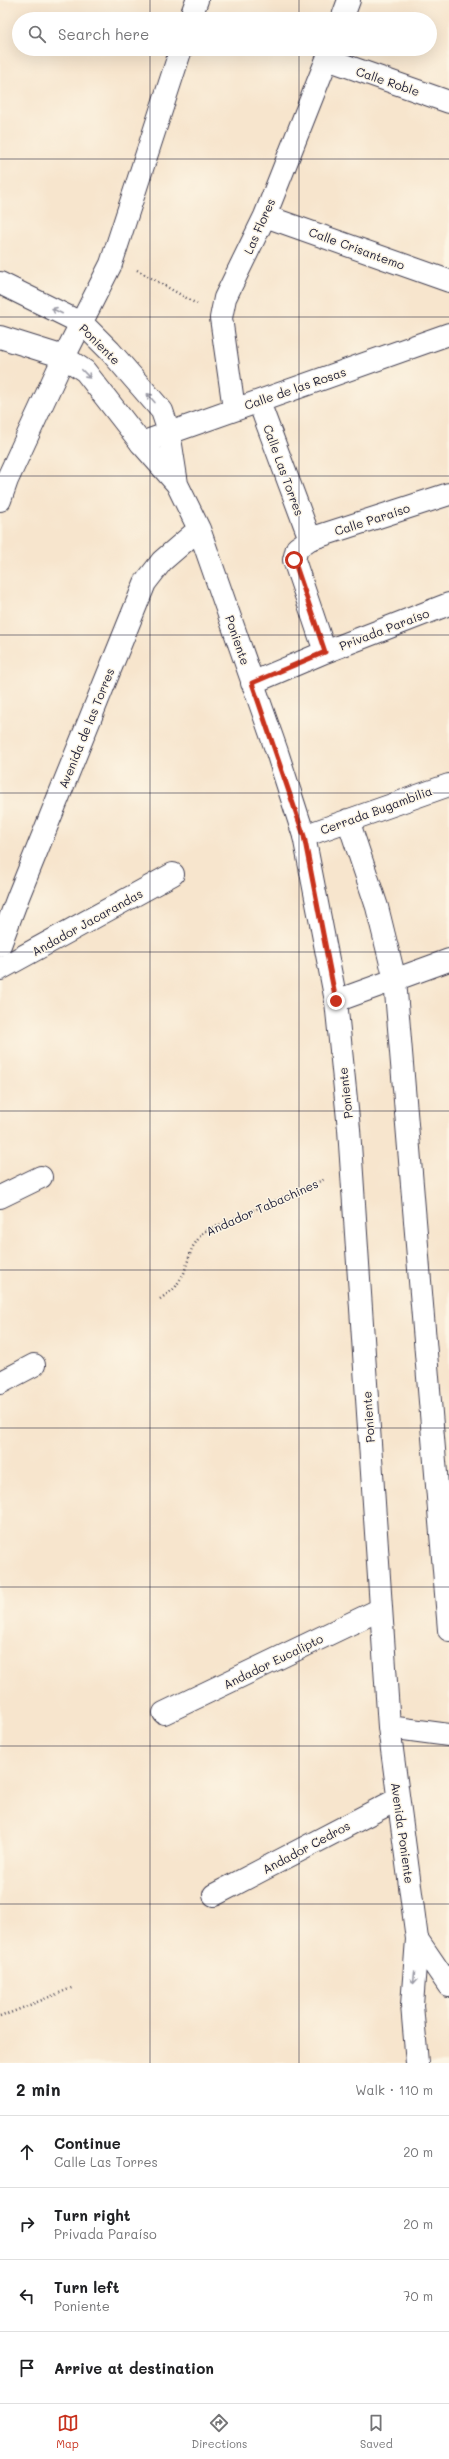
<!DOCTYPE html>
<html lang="en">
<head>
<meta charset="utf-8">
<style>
  :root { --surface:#fff; --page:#f6f6f6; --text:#202124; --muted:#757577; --line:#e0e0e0; --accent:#c8321e }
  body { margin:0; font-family:Mali,sans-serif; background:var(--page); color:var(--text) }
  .stop { position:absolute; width:12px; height:12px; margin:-9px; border:3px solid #c8321e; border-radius:50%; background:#fff }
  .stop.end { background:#c8321e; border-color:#fff; box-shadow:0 1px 4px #0008 }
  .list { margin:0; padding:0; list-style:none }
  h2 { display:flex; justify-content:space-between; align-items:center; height:52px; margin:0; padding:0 16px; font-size:17px }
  h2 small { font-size:13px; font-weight:400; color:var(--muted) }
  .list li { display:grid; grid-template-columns:26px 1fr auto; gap:12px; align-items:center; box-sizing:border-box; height:72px; padding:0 16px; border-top:1px solid var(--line) }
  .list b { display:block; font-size:15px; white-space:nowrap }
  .list p { margin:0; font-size:13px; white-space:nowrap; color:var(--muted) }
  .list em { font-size:13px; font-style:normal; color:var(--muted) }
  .icon { flex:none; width:22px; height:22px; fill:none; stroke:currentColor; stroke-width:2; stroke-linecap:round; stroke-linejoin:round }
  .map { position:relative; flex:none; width:449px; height:2063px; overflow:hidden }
  .search { position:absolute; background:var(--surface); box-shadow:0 4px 16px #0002; left:12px; right:12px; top:12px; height:44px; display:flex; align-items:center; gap:10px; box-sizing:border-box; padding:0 14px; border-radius:22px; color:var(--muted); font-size:15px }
  .sheet { height:340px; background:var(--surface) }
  nav { display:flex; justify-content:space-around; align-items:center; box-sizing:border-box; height:56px; border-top:1px solid var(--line); background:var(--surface); font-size:11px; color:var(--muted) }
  nav a { display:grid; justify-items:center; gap:2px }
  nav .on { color:var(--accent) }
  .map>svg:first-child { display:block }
</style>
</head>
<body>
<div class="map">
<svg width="449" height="2063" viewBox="0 0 449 2063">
  <rect width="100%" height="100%" fill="#fcf5e5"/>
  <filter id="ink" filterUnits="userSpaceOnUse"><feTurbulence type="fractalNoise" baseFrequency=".025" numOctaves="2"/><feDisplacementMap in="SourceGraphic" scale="8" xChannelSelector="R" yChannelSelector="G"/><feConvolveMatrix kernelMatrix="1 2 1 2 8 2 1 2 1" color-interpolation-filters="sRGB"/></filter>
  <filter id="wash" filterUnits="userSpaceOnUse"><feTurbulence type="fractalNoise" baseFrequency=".012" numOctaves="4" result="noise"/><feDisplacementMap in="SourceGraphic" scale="16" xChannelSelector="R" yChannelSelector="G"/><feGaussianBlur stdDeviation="0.9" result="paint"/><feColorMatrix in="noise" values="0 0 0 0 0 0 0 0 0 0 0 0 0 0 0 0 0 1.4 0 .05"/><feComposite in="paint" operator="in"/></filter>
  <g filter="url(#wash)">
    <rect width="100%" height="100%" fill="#f7e5cd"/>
  </g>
  <g filter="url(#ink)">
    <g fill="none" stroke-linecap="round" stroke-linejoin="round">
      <g stroke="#423f51" stroke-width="24">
        <path id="minor" d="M190,19L197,0
          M342,19L349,0
          M327,59L449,102
          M265,216L449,281
          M259,402L310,539
          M234,409L221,318L225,298L265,216L331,49
          M141,443L449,334
          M0,500L7,480L64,357L111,264L181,49
          M325,652L294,560L297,548L310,539L449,494
          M252,683L325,652L449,604
          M348,820L377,907L395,980L449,1630
          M304,836L449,785
          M0,969L173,874
          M336,1001L449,960
          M0,1197L41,1177
          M0,1383L34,1365
          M164,1713L381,1609
          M389,1727L449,1735
          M214,1895L398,1799"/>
      </g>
      <g stroke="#423f51" stroke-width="24">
        <path id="tertiary" d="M0,283L83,324L110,351L162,411L169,432L177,484
          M0,337L64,357L85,371L141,443L177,484L199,529L277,752L304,836L336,1001L349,1129L389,1727L417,1939L412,2005L417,2063
          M0,945L18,897L145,583L162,561L199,529
          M417,1939L449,1986"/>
      </g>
      <path stroke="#423f51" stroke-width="2.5" stroke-dasharray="1 3" stroke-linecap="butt" d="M137,270L197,304
        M160,1299L175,1288L184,1273L192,1248L203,1232L325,1179
        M0,2017L74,1987"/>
      <use href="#minor" stroke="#fff" stroke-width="22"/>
      <use href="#tertiary" stroke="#fff" stroke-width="22"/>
    </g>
    <defs><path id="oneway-shaft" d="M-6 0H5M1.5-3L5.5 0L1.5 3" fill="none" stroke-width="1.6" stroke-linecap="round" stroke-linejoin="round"/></defs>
    <g stroke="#9c9ca7">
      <use href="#oneway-shaft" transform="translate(57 311) rotate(-153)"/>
      <use href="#oneway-shaft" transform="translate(86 374) rotate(46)"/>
      <use href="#oneway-shaft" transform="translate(151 398) rotate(-131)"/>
      <use href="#oneway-shaft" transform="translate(414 1978) rotate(95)"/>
    </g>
  </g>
  <g fill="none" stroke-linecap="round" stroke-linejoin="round" filter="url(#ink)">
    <path stroke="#c8321e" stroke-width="5" d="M294,560L325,652L252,683L304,836L336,1001"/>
  </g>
  <path fill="none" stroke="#22223b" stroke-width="1" stroke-opacity="0.55" d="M150,0V19M299,0V19M150,49V2063M299,49V2063M0,159H449M0,317H449M0,476H449M0,635H449M0,793H449M0,952H449M0,1111H449M0,1270H449M0,1428H449M0,1587H449M0,1746H449M0,1904H449"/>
  <g text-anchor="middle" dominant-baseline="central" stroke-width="3" stroke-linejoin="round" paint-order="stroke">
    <g font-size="12" fill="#22223b" stroke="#fcf5e5">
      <text transform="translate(388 81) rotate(19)">Calle Roble</text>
      <text transform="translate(259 226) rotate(-66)">Las Flores</text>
      <text transform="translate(357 248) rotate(20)">Calle Crisantemo</text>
      <text transform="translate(100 344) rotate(45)">Poniente</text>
      <text transform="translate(295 388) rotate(-19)">Calle de las Rosas</text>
      <text transform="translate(284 470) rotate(70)">Calle Las Torres</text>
      <text transform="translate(372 519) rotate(-18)">Calle Paraíso</text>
      <text transform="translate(384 629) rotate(-21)">Privada Paraíso</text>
      <text transform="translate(238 640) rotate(71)">Poniente</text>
      <text transform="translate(86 728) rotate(-68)">Avenida de las Torres</text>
      <text transform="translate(376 810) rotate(-20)">Cerrada Bugambilia</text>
      <text transform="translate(87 922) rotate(-29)">Andador Jacarandas</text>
      <text transform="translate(345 1093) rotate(-96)">Poniente</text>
      <text transform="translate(262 1207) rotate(-24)">Andador Tabachines</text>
      <text transform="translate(368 1417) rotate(-94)">Poniente</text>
      <text transform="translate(273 1661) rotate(-26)">Andador Eucalipto</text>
      <text transform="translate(403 1833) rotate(82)">Avenida Poniente</text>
      <text transform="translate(306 1847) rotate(-28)">Andador Cedros</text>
    </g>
  </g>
</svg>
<div class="stop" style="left:294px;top:560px"></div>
<div class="stop end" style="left:336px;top:1001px"></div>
<div class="search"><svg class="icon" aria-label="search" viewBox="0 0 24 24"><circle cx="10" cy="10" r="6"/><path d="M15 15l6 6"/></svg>Search here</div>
</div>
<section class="sheet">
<h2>2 min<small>Walk · 110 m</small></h2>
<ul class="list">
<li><svg class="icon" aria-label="ahead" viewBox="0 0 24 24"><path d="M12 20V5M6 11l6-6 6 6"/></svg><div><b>Continue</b><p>Calle Las Torres</p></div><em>20 m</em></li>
<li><svg class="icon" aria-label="right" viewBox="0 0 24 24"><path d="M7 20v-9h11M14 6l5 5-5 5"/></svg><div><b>Turn right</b><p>Privada Paraíso</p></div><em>20 m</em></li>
<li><svg class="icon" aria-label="left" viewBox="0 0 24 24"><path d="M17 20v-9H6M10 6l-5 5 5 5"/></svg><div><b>Turn left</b><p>Poniente</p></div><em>70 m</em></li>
<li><svg class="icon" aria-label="arrive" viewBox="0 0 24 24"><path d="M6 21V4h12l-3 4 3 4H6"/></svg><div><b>Arrive at destination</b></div></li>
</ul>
</section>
<nav>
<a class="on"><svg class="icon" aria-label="map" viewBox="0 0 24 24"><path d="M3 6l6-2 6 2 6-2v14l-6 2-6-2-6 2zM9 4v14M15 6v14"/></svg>Map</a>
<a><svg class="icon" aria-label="directions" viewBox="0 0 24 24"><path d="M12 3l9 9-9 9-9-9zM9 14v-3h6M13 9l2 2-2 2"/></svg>Directions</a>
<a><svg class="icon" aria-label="saved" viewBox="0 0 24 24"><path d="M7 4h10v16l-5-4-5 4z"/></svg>Saved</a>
</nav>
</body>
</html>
